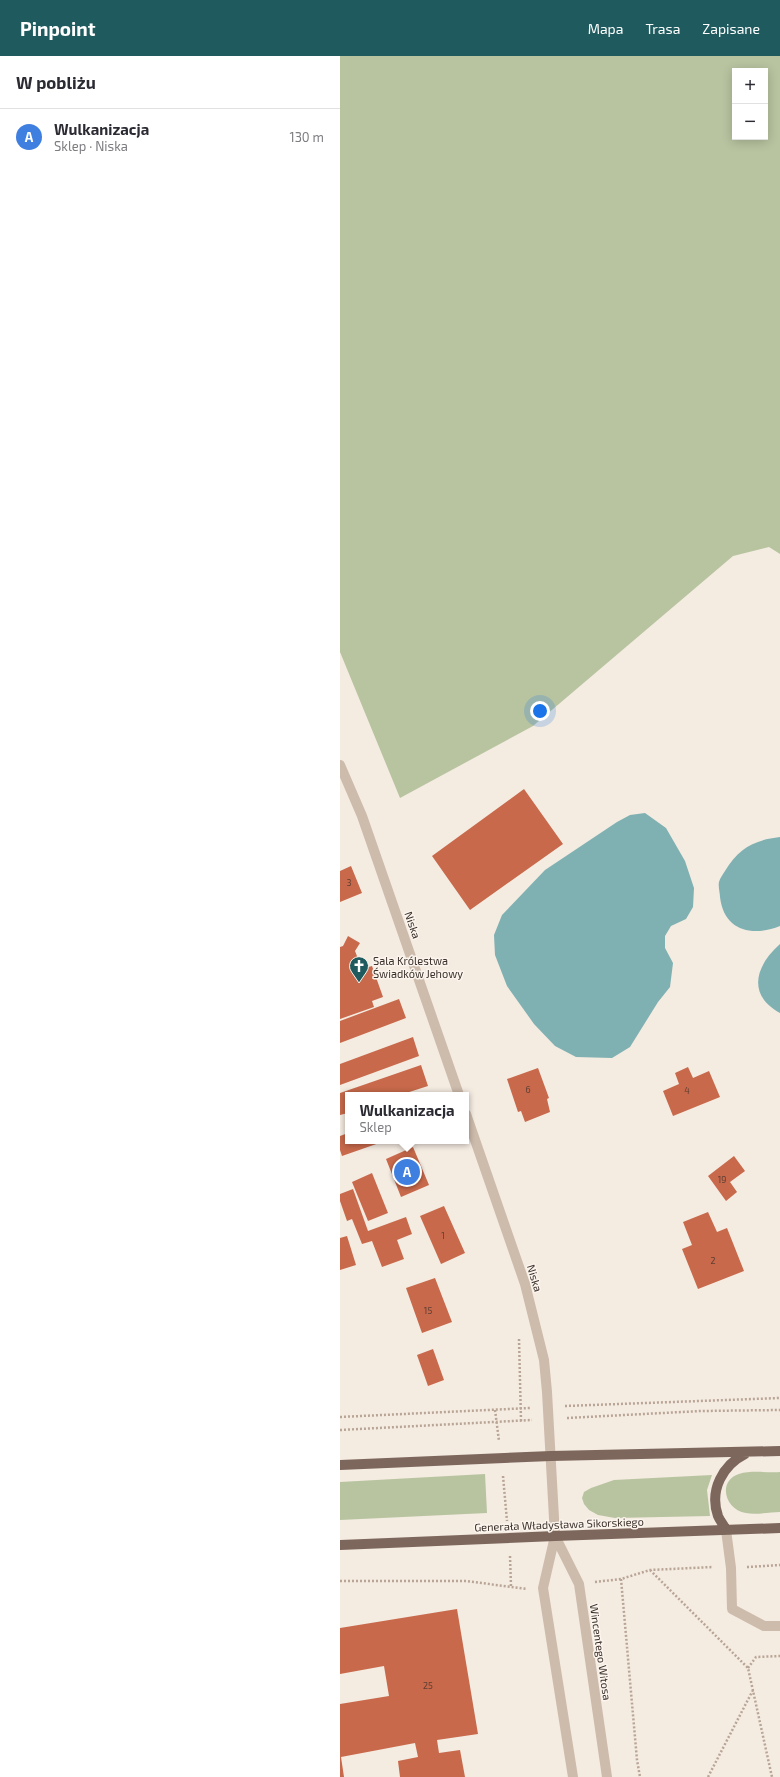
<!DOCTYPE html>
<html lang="pl">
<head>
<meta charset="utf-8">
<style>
  :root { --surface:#fff; --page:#f7f7f7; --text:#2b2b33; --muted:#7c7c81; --line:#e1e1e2; --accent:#1f5a5e }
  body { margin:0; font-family:"Exo 2",sans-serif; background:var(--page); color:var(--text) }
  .controls { position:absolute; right:12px; top:12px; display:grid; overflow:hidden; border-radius:0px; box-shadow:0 2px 10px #0003 }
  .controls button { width:36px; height:36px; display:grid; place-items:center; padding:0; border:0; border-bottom:1px solid var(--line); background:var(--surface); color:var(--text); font:20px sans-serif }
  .you { position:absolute; left:200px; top:655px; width:14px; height:14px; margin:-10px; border:3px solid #fff; border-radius:50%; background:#1a73e8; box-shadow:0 0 0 6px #1a73e833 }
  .badge { display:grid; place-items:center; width:26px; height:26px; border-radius:50%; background:var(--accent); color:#fff; font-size:13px; font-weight:700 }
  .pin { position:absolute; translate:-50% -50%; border:2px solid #fff; box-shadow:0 1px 4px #0006 }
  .popup { position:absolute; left:5px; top:1036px; width:124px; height:52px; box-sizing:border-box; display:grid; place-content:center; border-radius:0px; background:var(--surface); filter:drop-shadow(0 1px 3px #0005); font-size:13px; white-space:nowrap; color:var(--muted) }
  .popup b { font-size:15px; color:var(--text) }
  .popup::after { content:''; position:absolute; left:50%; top:100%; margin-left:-8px; border:8px solid transparent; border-top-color:var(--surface) }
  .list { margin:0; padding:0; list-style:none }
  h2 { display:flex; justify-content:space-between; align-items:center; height:52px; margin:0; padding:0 16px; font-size:17px }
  h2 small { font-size:13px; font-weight:400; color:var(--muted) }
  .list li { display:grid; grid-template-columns:26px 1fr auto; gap:12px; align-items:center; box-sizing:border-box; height:56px; padding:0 16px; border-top:1px solid var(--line) }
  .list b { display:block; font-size:15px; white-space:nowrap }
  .list p { margin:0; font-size:13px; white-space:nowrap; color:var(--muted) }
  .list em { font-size:13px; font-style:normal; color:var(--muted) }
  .map { position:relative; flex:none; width:440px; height:1721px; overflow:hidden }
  header { display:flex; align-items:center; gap:24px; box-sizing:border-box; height:56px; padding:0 20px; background:var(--accent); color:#fff }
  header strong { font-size:19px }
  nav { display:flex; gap:22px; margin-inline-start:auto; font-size:14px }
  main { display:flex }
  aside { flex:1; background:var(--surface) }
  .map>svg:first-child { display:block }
</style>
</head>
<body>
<header>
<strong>Pinpoint</strong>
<nav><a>Mapa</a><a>Trasa</a><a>Zapisane</a></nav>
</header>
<main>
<aside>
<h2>W pobliżu<small></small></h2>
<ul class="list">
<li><span class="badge" style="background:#3f7fe0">A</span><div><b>Wulkanizacja</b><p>Sklep · Niska</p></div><em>130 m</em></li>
</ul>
</aside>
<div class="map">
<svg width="440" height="1721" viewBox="0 0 440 1721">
  <rect width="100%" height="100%" fill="#f4ebe1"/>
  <path fill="#b8c4a0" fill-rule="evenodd" d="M0,0H440V498L429,491L393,500L193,670L60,742L0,596ZM395,15H425V81H395Z
    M440,1416V1456C429,1456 416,1459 406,1457C385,1454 377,1425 399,1418C411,1414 428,1417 440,1416Z
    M145,1418L147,1457L0,1464V1426Z
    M372,1419L367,1434L370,1460L275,1462L258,1459L249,1454L244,1448L242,1442L244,1436L251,1432L274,1424Z"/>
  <path fill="#7fb0b2" d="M305,757L326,772L345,805L354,832L353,851L346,863L331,870L325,880V892L333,907L330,931L318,946L290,991L272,1002L236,1001L215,990L194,968L167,930L155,899L154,879L162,859L205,814L277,766L290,759Z
    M440,781V870C412,881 384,875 380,841C380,837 378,830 379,826C380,822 383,818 385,815C399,792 414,784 440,781Z
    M440,888V957C407,939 415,910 440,888Z"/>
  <path fill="#c8694b" d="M184,733L223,788L130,854L92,800Z
    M11,810L22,837L0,846V815Z
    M8,880L20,887L15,895L22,913L32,910L43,941L32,945L34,951L0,963V891L3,890Z
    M59,943L66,962L0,987V965Z
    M73,981L79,1000L0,1029V1008Z
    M81,1009L88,1030L60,1039H8V1057L0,1059V1037Z
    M348,1011L353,1022L369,1015L380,1041L333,1060L323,1035L339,1028L335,1017Z
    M198,1012L209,1042L207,1043L210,1056L185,1066L181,1055L178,1056L167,1023Z
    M8,1077V1085H45L2,1100L0,1094V1080Z
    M73,1091L89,1129L61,1141L46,1103Z
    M394,1100L405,1115L390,1126L397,1136L386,1145L368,1120Z
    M32,1117L48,1157L28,1165L12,1126Z
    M13,1133L28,1175L66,1161L72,1178L57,1184L64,1203L42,1211L32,1185L22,1188L12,1163L7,1165L0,1145V1138Z
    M104,1150L125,1197L101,1208L80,1160Z
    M368,1156L377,1176L387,1172L404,1215L358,1233L342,1193L352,1189L343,1166Z
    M7,1180L16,1209L0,1214V1182Z
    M95,1222L112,1266L82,1277L66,1232Z
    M93,1293L104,1324L88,1330L77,1299Z
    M117,1553L138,1678L97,1684L99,1697L120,1694L125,1721H60L58,1705L78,1701L75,1687L1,1701L4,1721H0V1648L49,1640L44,1610L0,1618V1572Z"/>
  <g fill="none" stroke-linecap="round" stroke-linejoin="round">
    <path stroke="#b9a596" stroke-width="2.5" stroke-dasharray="2 2" stroke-linecap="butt" d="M179,1283L181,1365
      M225,1350L440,1342
      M155,1354L159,1385
      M0,1361L190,1352
      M227,1362L361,1355L440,1354
      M0,1374L192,1364
      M163,1420L167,1465
      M170,1500L171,1530
      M407,1511L440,1509
      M310,1514L408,1612L432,1721
      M281,1523L297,1704L300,1721
      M0,1525H126L187,1533
      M255,1526L281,1523L310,1514L373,1511
      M408,1612L416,1601L440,1600
      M368,1721L413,1634"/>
    <path stroke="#cdbbac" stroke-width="10" d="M0,709L22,760L119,1039
      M126,1058L185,1228L204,1304L207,1336L215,1480L203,1532L233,1721
      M386,1474L391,1512L392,1553L424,1570H440
      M215,1480L239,1528L267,1721"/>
    <path stroke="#7d675c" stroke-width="10" d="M0,1409L211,1400L440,1395
      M386,1474C384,1469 380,1465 378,1460C369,1434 383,1409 405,1398
      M0,1489L215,1480L440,1472"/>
  </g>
  <defs>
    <g id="church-pin" transform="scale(1)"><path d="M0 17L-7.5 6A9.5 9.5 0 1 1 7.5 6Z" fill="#1f5a5e" stroke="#fbf5ee"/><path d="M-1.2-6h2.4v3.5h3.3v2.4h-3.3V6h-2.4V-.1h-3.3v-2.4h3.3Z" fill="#fff"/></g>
  </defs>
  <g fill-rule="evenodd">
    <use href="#church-pin" x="19" y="910"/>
  </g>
  <g text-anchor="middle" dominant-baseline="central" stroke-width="3" stroke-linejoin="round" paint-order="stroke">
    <g font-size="9" fill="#5e3e33">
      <text x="9" y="826">3</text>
      <text x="188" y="1033">6</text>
      <text x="347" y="1034">4</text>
      <text x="382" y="1123">19</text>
      <text x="103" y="1179">1</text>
      <text x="373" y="1204">2</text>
      <text x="88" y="1254">15</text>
      <text x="88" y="1629">25</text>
    </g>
    <g font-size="11" fill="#3b302b" stroke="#fbf5ee">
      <text transform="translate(73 869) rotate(71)">Niska</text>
      <text transform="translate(195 1222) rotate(73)">Niska</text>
      <text transform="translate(219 1468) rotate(-2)">Generała Władysława Sikorskiego</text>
      <text transform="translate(261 1596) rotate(82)">Wincentego Witosa</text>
    </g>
    <g font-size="11" fill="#3b302b" stroke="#fbf5ee" text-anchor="start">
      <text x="33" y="904">Sala Królestwa<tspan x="33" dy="13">Świadków Jehowy</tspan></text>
    </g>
  </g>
</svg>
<div class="controls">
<button>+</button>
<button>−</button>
</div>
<div class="you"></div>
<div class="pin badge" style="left:67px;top:1116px;background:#3f7fe0">A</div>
<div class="popup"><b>Wulkanizacja</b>Sklep</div>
</div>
</main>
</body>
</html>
